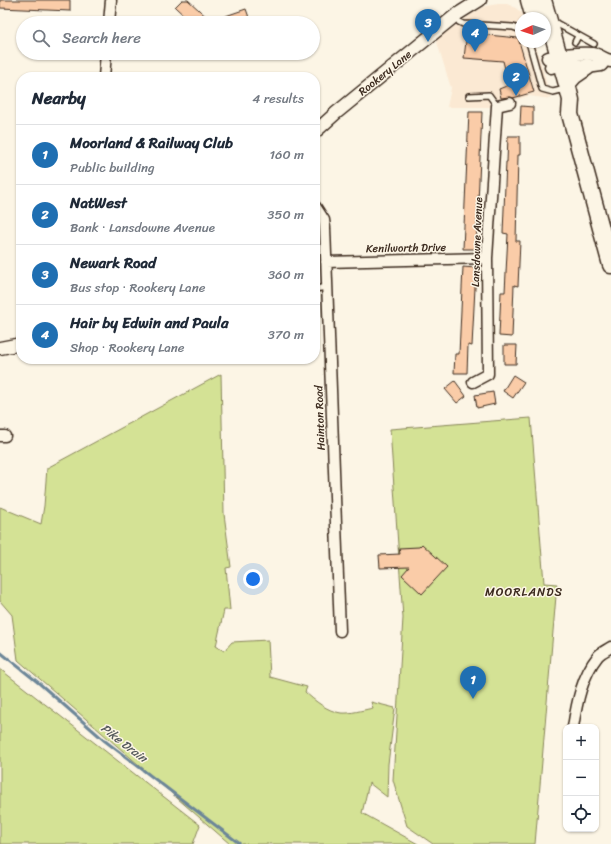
<!DOCTYPE html>
<html lang="en">
<head>
<meta charset="utf-8">
<style>
  :root { --surface:#fff; --page:#f6f6f7; --text:#1f2937; --muted:#747a83; --line:#e0e1e3; --accent:#1f6fb2 }
  body { margin:0; font-family:Sriracha,sans-serif; background:var(--page); color:var(--text) }
  .controls { position:absolute; right:12px; bottom:12px; display:grid; overflow:hidden; border-radius:8px; box-shadow:0 1px 3px #0004 }
  .controls button { width:36px; height:36px; display:grid; place-items:center; padding:0; border:0; border-bottom:1px solid var(--line); background:var(--surface); color:var(--text); font:20px sans-serif }
  .compass { position:absolute; left:515px; top:12px; width:36px; height:36px; border-radius:50%; background:var(--surface); box-shadow:0 1px 3px #0004; rotate:267deg }
  .you { position:absolute; left:253px; top:579px; width:14px; height:14px; margin:-10px; border:3px solid #fff; border-radius:50%; background:#1a73e8; box-shadow:0 0 0 6px #1a73e833 }
  .badge { display:grid; place-items:center; width:26px; height:26px; border-radius:50%; background:var(--accent); color:#fff; font-size:13px; font-weight:700 }
  .pin { position:absolute; translate:-50% -33px; filter:drop-shadow(0 1px 2px #0008) }
  .pin::after { content:''; position:absolute; top:21px; width:14px; height:12px; background:inherit; clip-path:polygon(0 0,100% 0,50% 100%) }
  .list { margin:0; padding:0; list-style:none }
  h2 { display:flex; justify-content:space-between; align-items:center; height:52px; margin:0; padding:0 16px; font-size:17px }
  h2 small { font-size:13px; font-weight:400; color:var(--muted) }
  .list li { display:grid; grid-template-columns:26px 1fr auto; gap:12px; align-items:center; box-sizing:border-box; height:60px; padding:0 16px; border-top:1px solid var(--line) }
  .list b { display:block; font-size:15px; white-space:nowrap }
  .list p { margin:0; font-size:13px; white-space:nowrap; color:var(--muted) }
  .list em { font-size:13px; font-style:normal; color:var(--muted) }
  .icon { flex:none; width:22px; height:22px; fill:none; stroke:currentColor; stroke-width:2; stroke-linecap:round; stroke-linejoin:round }
  .map { position:relative; flex:none; width:611px; height:844px; overflow:hidden }
  .search { position:absolute; background:var(--surface); box-shadow:0 1px 3px #0004; left:16px; top:16px; width:304px; height:44px; display:flex; align-items:center; gap:10px; box-sizing:border-box; padding:0 14px; border-radius:22px; color:var(--muted); font-size:15px }
  .panel { position:absolute; background:var(--surface); box-shadow:0 1px 3px #0004; left:16px; top:72px; width:304px; height:292px; border-radius:16px }
  .map>svg:first-child { display:block }
</style>
</head>
<body>
<div class="map">
<svg width="611" height="844" viewBox="0 0 611 844">
  <rect width="100%" height="100%" fill="#fcf5e5"/>
  <filter id="ink" filterUnits="userSpaceOnUse"><feTurbulence type="fractalNoise" baseFrequency=".025" numOctaves="2"/><feDisplacementMap in="SourceGraphic" scale="8" xChannelSelector="R" yChannelSelector="G"/><feConvolveMatrix kernelMatrix="1 2 1 2 8 2 1 2 1" color-interpolation-filters="sRGB"/></filter>
  <g filter="url(#ink)">
    <path fill="#fbe9d3" d="M498,4H507L514,7L521,12L526,18H521V42H535L551,99L529,96L490,107H447L451,88L436,39L473,13L486,6Z"/>
    <path fill="#d4e295" stroke="#88865a" d="M221,374L224,514L231,567L226,568L230,610H224L216,646L224,651L232,642L268,640L270,677L307,687L305,692C315,701 327,711 341,713C350,714 363,710 373,708L371,702L395,708L388,764L387,797L369,783L362,813L418,844H230L18,660L12,615L0,601V507L41,524L44,506L47,468Z
      M531,418L544,583L557,584L535,844H433L407,826L393,780L403,618L390,429Z
      M0,669L200,825L193,844H0Z"/>
    <g fill="none" stroke-linecap="round" stroke-linejoin="round">
      <path stroke="#6c8698" stroke-width="3" d="M0,652L40,684L105,741L240,844"/>
    </g>
    <path fill="#facca8" stroke="#3b2a1e" d="M0,0H70V11L0,8Z
      M182,0H188L211,21L246,9L251,23H192L175,7Z
      M467,33L518,38L534,92L513,98L509,97L501,98L499,89L509,85L503,61L464,58Z
      M521,106L533,107V125H520Z
      M469,112H482L476,249H463Z
      M508,136H520V155H518L516,241H520L518,286L514,285L512,337L499,336L501,292H505L508,234L503,233L506,162H507Z
      M463,267L476,268L472,346L468,345L467,373H454L455,354H459Z
      M504,345H517L516,364H504Z
      M513,375L524,382L513,398L503,391Z
      M455,381L466,396L457,403L445,389Z
      M493,392L495,404L477,408L475,395Z
      M422,544L447,567L422,594L402,575L409,567L380,568L379,555L400,554L399,548L419,547Z"/>
    <g fill="none" stroke-linecap="round" stroke-linejoin="round">
      <g stroke="#3b2a1e" stroke-width="8">
        <path id="service" d="M456,15L459,22L463,24L513,27L521,30
          M554,22L594,44
          M529,42L542,89L553,92L565,89
          M575,42L578,36
          M469,96L489,95L497,106
          M315,289L327,287"/>
      </g>
      <g stroke="#3b2a1e" stroke-width="13">
        <path id="minor" d="M109,23L111,0
          M104,77L106,53
          M315,206L324,220L325,228L340,631
          M326,262L487,258
          M473,382L488,374L487,258L497,106L510,103
          M0,436H5
          M573,727C577,702 582,676 598,656C601,652 607,650 611,647"/>
      </g>
      <g stroke="#3b2a1e" stroke-width="15">
        <path id="tertiary" d="M548,58C562,55 579,53 593,54C600,55 604,60 611,61
          M551,67L561,64L580,66L587,67L601,65L605,60
          M315,132L336,113L456,15L480,0
          M0,348L21,344"/>
      </g>
      <g stroke="#3b2a1e" stroke-width="19">
        <path id="primary" d="M529,0L534,18
          M543,0L568,88L571,100L570,114L611,265
          M567,84L574,76L587,67"/>
      </g>
      <use href="#service" stroke="#fcf5e5" stroke-width="5"/>
      <use href="#minor" stroke="#fcf5e5" stroke-width="10"/>
      <use href="#tertiary" stroke="#fcf5e5" stroke-width="12"/>
      <use href="#primary" stroke="#fcf5e5" stroke-width="16"/>
    </g>
  </g>
  <g text-anchor="middle" dominant-baseline="central" stroke-width="3" stroke-linejoin="round" paint-order="stroke">
    <g font-size="11" fill="#3b2a1e" stroke="#fcf5e5">
      <text transform="translate(385 73) rotate(-39)">Rookery Lane</text>
      <text transform="translate(477 242) rotate(-88)">Lansdowne Avenue</text>
      <text transform="translate(406 248) rotate(-1)">Kenilworth Drive</text>
      <text transform="translate(320 418) rotate(-92)">Hainton Road</text>
    </g>
    <g font-size="12" letter-spacing="1" fill="#3b2a1e" stroke="#fcf5e5">
      <text x="524" y="592">MOORLANDS</text>
    </g>
    <g font-size="12" font-style="italic" fill="#53585b" stroke="#fcf5e5">
      <text transform="translate(124 743) rotate(38)">Pike Drain</text>
    </g>
  </g>
</svg>
<div class="controls">
<button>+</button>
<button>−</button>
<button><svg class="icon" aria-label="locate" viewBox="0 0 24 24"><circle cx="12" cy="12" r="6"/><path d="M12 2v4M12 18v4M2 12h4M18 12h4"/></svg></button>
</div>
<svg class="compass" viewBox="-18 -18 36 36"><path d="M0-13l5 13h-10z" fill="#e53935"/><path d="M0 13l5-13h-10z" fill="#747a83"/></svg>
<div class="you"></div>
<div class="pin badge" style="left:473px;top:699px">1</div>
<div class="pin badge" style="left:516px;top:96px">2</div>
<div class="pin badge" style="left:428px;top:42px">3</div>
<div class="pin badge" style="left:475px;top:52px">4</div>
<div class="search"><svg class="icon" aria-label="search" viewBox="0 0 24 24"><circle cx="10" cy="10" r="6"/><path d="M15 15l6 6"/></svg>Search here</div>
<section class="panel">
<h2>Nearby<small>4 results</small></h2>
<ul class="list">
<li><span class="badge">1</span><div><b>Moorland &amp; Railway Club</b><p>Public building</p></div><em>160 m</em></li>
<li><span class="badge">2</span><div><b>NatWest</b><p>Bank · Lansdowne Avenue</p></div><em>350 m</em></li>
<li><span class="badge">3</span><div><b>Newark Road</b><p>Bus stop · Rookery Lane</p></div><em>360 m</em></li>
<li><span class="badge">4</span><div><b>Hair by Edwin and Paula</b><p>Shop · Rookery Lane</p></div><em>370 m</em></li>
</ul>
</section>
</div>
</body>
</html>
